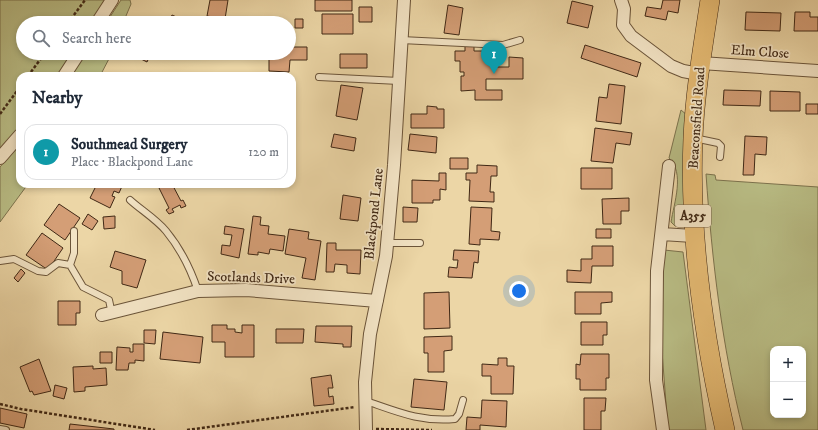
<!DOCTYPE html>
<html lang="en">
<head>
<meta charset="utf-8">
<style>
  :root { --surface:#fff; --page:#f2f2f3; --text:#1f2937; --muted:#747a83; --line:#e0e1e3; --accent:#7c3aed }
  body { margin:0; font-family:"IM FELL DW Pica",serif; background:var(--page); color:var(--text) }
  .controls { position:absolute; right:12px; bottom:12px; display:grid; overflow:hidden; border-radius:8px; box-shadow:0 2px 6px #0003 }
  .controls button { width:36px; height:36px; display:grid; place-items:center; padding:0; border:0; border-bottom:1px solid var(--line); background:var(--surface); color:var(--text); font:20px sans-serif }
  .you { position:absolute; left:519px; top:291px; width:14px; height:14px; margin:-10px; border:3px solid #fff; border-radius:50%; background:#1a73e8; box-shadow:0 0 0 6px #1a73e833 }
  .badge { display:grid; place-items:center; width:26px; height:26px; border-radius:50%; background:var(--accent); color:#fff; font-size:13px; font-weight:700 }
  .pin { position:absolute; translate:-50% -33px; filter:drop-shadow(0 1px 2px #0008) }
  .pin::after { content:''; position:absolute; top:21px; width:14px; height:12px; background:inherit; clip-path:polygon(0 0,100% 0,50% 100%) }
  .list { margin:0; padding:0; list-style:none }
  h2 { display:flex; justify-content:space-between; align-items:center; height:52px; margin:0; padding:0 16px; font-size:17px }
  h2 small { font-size:13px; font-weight:400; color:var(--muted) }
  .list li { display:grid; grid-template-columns:26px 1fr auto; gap:12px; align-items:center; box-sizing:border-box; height:56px; margin:0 8px 8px; padding:0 8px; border:1px solid var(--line); border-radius:12px }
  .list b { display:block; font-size:15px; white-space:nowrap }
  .list p { margin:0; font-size:13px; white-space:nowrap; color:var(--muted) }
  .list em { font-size:13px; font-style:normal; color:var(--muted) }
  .icon { flex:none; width:22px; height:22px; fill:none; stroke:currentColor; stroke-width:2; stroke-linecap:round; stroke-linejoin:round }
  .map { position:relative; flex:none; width:818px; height:430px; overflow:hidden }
  .search { position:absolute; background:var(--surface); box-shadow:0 2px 6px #0003; left:16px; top:16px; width:280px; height:44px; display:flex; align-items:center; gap:10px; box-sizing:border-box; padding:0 14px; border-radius:22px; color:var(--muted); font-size:15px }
  .panel { position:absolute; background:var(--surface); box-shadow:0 2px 6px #0003; left:16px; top:72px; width:280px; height:116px; border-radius:12px }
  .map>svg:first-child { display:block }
</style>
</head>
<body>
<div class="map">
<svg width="818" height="430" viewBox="0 0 818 430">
  <rect width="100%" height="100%" fill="#ecd6a6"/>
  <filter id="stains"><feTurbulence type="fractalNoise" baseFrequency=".005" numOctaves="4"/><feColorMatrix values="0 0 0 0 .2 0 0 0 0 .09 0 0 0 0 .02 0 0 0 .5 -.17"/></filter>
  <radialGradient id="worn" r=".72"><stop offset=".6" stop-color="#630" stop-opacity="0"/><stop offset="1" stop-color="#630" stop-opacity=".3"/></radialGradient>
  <path fill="#b9bd85" stroke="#7c724d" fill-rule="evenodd" d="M0,0H107L92,23H23V53H72L57,76H20V126L0,150Z
    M121,0H130L131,4L123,23H106Z
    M85,53H112L100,76H70Z
    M681,110L687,115L686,220L682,226H675L671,222C674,203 685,173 669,158Z
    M20,144V184H28L0,222V167Z
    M706,174L715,175L716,180L818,187V430H743C722,346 712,261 706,174ZM773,349H803V415H773Z
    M664,250L683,252L706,430H668L661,338Z"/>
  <path fill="#d49e76" stroke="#402815" d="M210,0H228L225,19L207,16Z
    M315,0H352V11H315Z
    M663,0H680L678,13L668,11L666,20L645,16L647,7L661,9Z
    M572,1L593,6L588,28L567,23Z
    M448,5L463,8L459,35L444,33Z
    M359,7H372V22H359Z
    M746,12L781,13L780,31L745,30Z
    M795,12H810V17H818V31H794Z
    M322,14H353V34H322Z
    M172,15L190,23H168Z
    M295,19H303V28H295Z
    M585,45L641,63L637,77L581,58Z
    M465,46H474V51H497V67H509V57L523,58V79H486V90H502V100H475V90L461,91V76H464V72H460V61H455V51H465Z
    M289,47H307V60H290L289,72L269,71V53H289Z
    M129,53H151L147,62Z
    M340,54H367V68H340Z
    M609,84L625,86L621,124L596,121L599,97L607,98Z
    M341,85L363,88L357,120L336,116Z
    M724,90L761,91L760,106L723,105Z
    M770,91L800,92V111H770Z
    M806,104H818V114H806Z
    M427,106L437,107V109H444V128H411V114H427Z
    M595,128L632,133L630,145L616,143L613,163L591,161Z
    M334,134L356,138L354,151L331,147Z
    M410,134L437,137L436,153L408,150Z
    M745,136L767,137L766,155L755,154L754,175H743Z
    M450,158H468V169H450Z
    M477,165L497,166V176H491L490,192H494V202L469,201L470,180H466V173H477Z
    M581,168H612V189H581Z
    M439,173H446V190L440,189V200H433V203H412V180L439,181Z
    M97,184H123L119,193L114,191L112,196L115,197L110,208L90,198Z
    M167,184H172L181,201L183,200L186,206L181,208L180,205L172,209L174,212L169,214L166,210L169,208L159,188Z
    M343,195L361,198L358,221L340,219Z
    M629,198V211H621V224H603L602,199Z
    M59,204L80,218L65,240L44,225Z
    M403,207L418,208L417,222H403Z
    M471,207L492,208L491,231L500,232L499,240L480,239V245L469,244Z
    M88,214L98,221L92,230L82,224Z
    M115,216V228L104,229L103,217Z
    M253,216L261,217L260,225L269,226L268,234L285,236L283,251L270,249L269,254L258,252V255L248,254Z
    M225,226L244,229L239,258L221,254L222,245L230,246L232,235L224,234Z
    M289,229L309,232L308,239L321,241L315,280L302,278L306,258L285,254Z
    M596,229H611V238H596Z
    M42,233L63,248L48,270L26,255Z
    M327,243H336V250H361L360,274L347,273V265L335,264L334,272H326Z
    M592,246H613V266H592L591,283L567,282V270L581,271V259H592Z
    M454,250L479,251L478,263L474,262L472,278L448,277L449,267L457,268L458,260H453Z
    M115,251L146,260L137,288L122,284V271L110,267Z
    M21,269L25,273L18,282L14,278Z
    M449,292L450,328L424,329V293Z
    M575,292H612V302L601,303V314H575Z
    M58,301H80V313H76V325H58Z
    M581,322H607V335H603V345H581Z
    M212,325H227V329H235V332L242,333V325H254V357H225V342H212Z
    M316,326H352L351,347H343V344L315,342Z
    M276,329H304L303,343H276Z
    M144,330H156L155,344L144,343Z
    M163,332L203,337L200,363L160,359Z
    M452,336V350L444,351V372H428V353H424V337Z
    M133,344H144V361L135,360V363H129L128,370H116L117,347L130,348V352H133Z
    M100,352H112V363H100Z
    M581,354H609V378H606V390H580V379H576V364L580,365Z
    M498,358H507V366H514L513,394H491V376H482V364L498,365Z
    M39,359L51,391L34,395L32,391L30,392L20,367Z
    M93,366V369L106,368L107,385L85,387V391L74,392L73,367Z
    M331,375L333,388H328L329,397L333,396L334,404L314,406L311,378Z
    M414,379L447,382L444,410L411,407Z
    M55,385L67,388L64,399L53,396Z
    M584,398H606L605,411H601V430H584Z
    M482,400L507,401L506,427L480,425V430H466L467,417L481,418Z
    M0,408L27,414L24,428L0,423Z
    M70,424L114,429V430H69Z"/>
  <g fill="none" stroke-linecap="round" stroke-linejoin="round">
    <g stroke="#6b5439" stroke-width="8">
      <path id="service" d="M401,40L503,45L520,40
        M319,77L399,81
        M694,138L718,143L721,146L720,157
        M130,200C141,210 156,219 166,231C180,248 191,270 198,291
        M74,231V253L70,265L83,287L109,300L112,314
        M387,243H420
        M0,261L14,259L38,271L46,272L58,263L70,265
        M366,401C398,412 420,422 455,419L459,414L463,400
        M0,429L6,430"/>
    </g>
    <g stroke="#6b5439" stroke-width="14">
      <path id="minor" d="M621,0L624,9L623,25L631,36L671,66L683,71L699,74
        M97,23L112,0
        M701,63L818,71
        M64,76L79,53
        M0,158L20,135
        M662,234L693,236
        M102,315L198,291L246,290L377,301
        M366,430L365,382L370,334L386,256L394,165L404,0
        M663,430L656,380L657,271L669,166"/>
    </g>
    <g stroke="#402815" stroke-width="20">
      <path id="primary" d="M710,0C703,46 695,92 693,138C689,237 703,334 725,430"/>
    </g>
    <path stroke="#402815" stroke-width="2.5" stroke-dasharray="3 2" stroke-linecap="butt" d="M68,23L85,0
      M28,76L45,53
      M0,114L20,87
      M0,404L21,409L155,430
      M376,429L432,430
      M187,430L355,407"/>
    <use href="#service" stroke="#f3e4c5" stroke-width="6"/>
    <use href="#minor" stroke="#f3e4c5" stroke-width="12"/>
    <use href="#primary" stroke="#e6bb73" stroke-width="19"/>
  </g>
  <g text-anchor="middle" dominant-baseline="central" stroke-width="3.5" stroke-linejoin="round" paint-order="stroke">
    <rect fill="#f3e4c5" stroke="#76604a" stroke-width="1" x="675" y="205" width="36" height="22" rx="3"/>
    <g font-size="13" font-weight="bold" fill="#402815">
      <text x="693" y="216">A355</text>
    </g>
    <g font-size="14" fill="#402815" stroke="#f3e4c5">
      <text transform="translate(760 52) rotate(4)">Elm Close</text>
      <text transform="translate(697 118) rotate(-86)">Beaconsfield Road</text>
      <text transform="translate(374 214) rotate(-84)">Blackpond Lane</text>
      <text transform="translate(251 278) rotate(2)">Scotlands Drive</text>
    </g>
  </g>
  <rect width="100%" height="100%" filter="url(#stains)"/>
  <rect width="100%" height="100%" fill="url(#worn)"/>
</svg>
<div class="controls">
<button>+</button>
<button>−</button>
</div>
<div class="you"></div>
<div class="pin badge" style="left:494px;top:74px;background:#0f9aa8">1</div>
<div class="search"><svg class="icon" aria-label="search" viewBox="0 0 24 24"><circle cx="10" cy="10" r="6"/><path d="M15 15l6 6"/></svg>Search here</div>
<section class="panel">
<h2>Nearby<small></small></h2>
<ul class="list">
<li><span class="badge" style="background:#0f9aa8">1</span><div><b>Southmead Surgery</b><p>Place · Blackpond Lane</p></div><em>120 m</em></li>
</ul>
</section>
</div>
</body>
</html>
